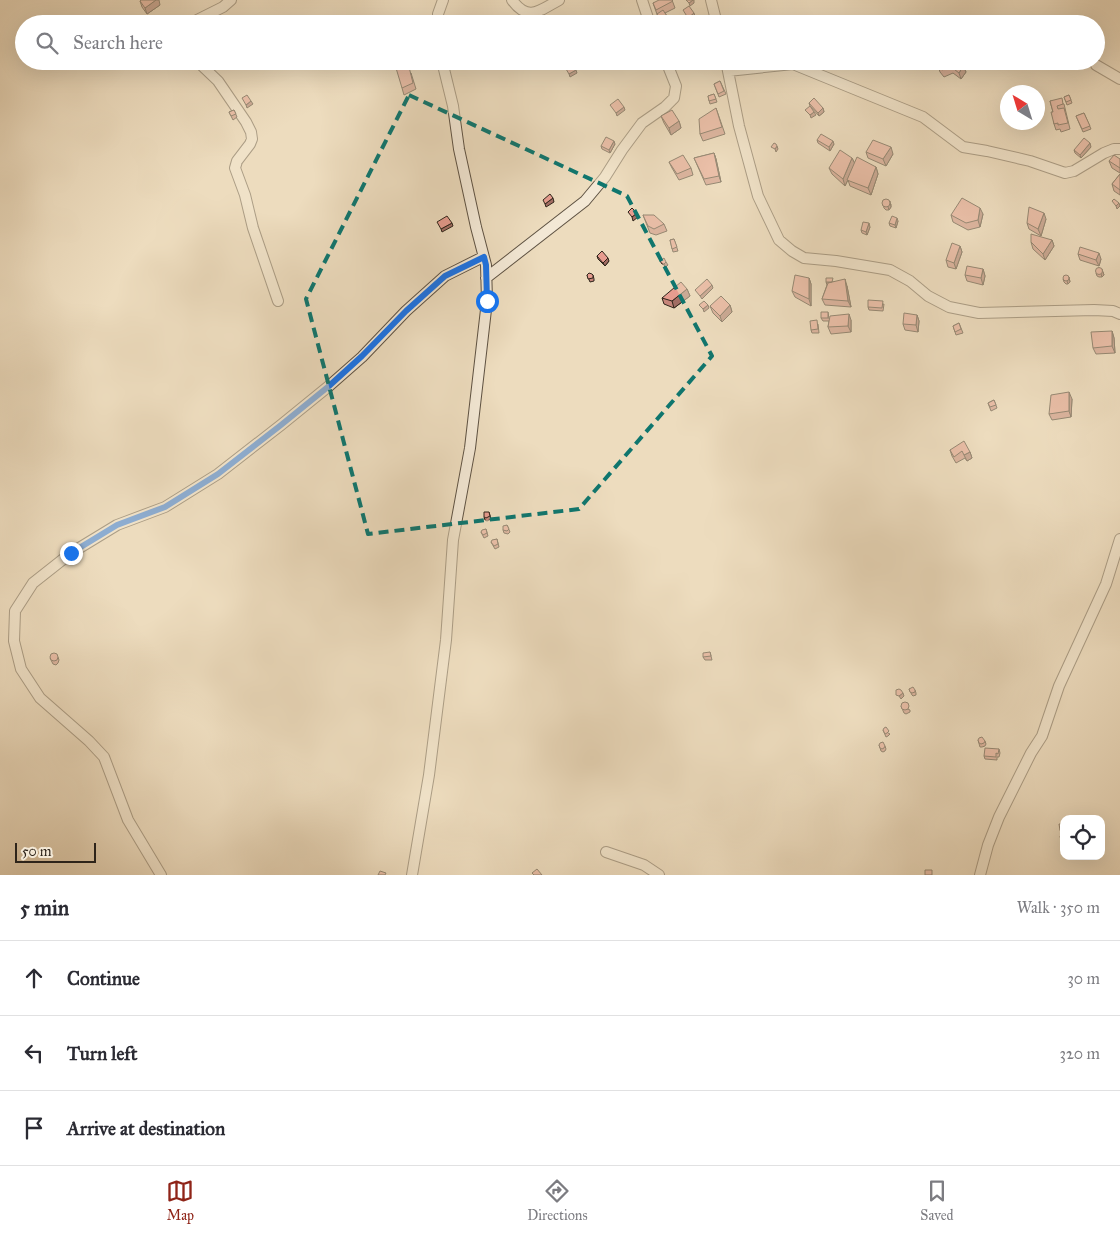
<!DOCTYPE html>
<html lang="en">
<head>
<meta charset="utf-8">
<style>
  :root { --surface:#fff; --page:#f7f7f7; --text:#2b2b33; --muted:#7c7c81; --line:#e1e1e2; --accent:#8f2418 }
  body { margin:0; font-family:"IM FELL Great Primer",serif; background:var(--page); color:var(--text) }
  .controls { position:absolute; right:15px; bottom:15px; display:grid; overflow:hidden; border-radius:10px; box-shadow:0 5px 20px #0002 }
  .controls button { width:45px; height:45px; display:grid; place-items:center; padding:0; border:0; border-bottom:1px solid var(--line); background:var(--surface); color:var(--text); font:25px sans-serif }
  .compass { position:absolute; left:1000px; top:85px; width:45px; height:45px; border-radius:50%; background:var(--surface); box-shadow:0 5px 20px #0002; rotate:322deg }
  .scale { position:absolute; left:15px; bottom:12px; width:81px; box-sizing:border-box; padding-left:5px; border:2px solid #2e241a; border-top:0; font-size:14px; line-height:18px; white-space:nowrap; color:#2e241a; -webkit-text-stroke:4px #f3e8d5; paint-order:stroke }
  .stop { position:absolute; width:15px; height:15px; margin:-11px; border:4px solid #1a73e8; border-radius:50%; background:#fff }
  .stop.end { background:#1a73e8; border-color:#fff; box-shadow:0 1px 5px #0008 }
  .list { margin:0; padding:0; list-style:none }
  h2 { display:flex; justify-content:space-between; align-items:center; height:65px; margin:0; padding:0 20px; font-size:21px }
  h2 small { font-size:16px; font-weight:400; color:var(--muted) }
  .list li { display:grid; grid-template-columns:32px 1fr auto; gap:15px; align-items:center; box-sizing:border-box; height:75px; padding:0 20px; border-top:1px solid var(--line) }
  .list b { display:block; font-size:19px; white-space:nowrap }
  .list em { font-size:16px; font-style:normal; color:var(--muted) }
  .icon { flex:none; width:28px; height:28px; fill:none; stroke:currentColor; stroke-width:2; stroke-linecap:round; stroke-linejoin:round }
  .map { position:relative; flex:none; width:1120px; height:875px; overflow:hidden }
  .search { position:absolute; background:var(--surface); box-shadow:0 5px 20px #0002; left:15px; right:15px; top:15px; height:55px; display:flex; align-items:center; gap:12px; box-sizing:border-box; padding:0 18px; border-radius:28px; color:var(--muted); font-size:19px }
  .sheet { height:290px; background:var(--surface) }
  nav { display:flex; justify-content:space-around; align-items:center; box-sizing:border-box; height:70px; border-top:1px solid var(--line); background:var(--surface); font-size:14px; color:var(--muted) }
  nav a { display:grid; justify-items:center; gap:2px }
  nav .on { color:var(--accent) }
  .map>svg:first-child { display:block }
</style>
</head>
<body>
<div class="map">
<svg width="1120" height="875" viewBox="0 0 1120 875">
  <rect width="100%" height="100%" fill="#eddcbe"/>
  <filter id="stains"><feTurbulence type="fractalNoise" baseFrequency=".004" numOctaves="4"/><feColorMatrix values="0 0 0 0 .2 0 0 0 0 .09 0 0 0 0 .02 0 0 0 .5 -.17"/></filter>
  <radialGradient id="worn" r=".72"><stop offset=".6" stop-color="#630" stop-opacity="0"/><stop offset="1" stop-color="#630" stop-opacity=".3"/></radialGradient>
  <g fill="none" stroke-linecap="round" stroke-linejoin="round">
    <g stroke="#5e5243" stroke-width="12">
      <path id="street" d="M512,0C528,22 539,11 559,0
        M642,0L650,24
        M711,0L717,24
        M189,24L223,7L231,0
        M438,24V14L443,0
        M197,61L218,81L246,122L251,132L252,139L250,144L237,161L235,168L245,195L253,228L278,301
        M726,61L739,126L758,196L779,240L792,251L804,258L836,261L890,270L910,281L928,296L949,307L979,313L1094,310L1113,311L1120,314
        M1096,65L1120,79
        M728,71L793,64L923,117L963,147L987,151L1030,161L1065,173L1074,171L1104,153L1114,149H1120
        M486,278L585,201L605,177L622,150L642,123L665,107L674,98L676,86L666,61
        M606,852L644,865L659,875
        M161,875L128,820L104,757L89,741L40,698L21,669L14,641L15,611L33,583L71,553L117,525L165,507L218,474L281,425L329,386L362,357L406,311L445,276L483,257
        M412,875L429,775L446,640L453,540L470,448L487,301L486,265L476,227L459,149L453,106L442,61
        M980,875L988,845L999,817L1031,753L1042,736L1059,686L1106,584L1120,539"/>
    </g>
    <use href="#street" stroke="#f3e8d5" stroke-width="10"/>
  </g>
  <path fill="#c7867b" stroke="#2e241a" d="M672,0L675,8L665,13L672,24H662L658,17L653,3Z
    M140,1L160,5L147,14L142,7Z
    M192,61L193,67H188L187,64Z
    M668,61H685L672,68Z
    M938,66H963L966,72L961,79L953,73L944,77L940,72Z
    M411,73L416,89L404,95L402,88Z
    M720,81L726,94L719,97L714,84Z
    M714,94L717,102L710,104L708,96Z
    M1069,95L1072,103L1067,105L1064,97Z
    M1050,101L1064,104L1070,129L1061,132L1060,129L1056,130L1054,124L1053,112Z
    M809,103L823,108L824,112L819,116L810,106Z
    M716,108L725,134L703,141L700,134Z
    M234,110L237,117L233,120L229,112Z
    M1084,113L1091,129L1083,132L1076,116Z
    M661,116L679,121L681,128L671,135L664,123Z
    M817,140L834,144L830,151L818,143Z
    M615,144L610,153L602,149L601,146Z
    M1091,147L1081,158L1075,153L1074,150Z
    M866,152L893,154L886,166L868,158Z
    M714,153L716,159L721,182L706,185L694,158Z
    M852,158L855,164L876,167L878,174L871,195L850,186L848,180L845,186L832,174L829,168Z
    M1120,159V173L1112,168L1109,161Z
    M669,162L691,168L693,175L679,180L672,168Z
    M1120,174V195L1114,191L1112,184Z
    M891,204V207L889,210H886L884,208L883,205Z
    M983,214L980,227L968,230L953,222L951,215Z
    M643,215L664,224L667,231L656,235L650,233Z
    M1046,219L1041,236L1029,229L1027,223Z
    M898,221L896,228L890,226L889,223Z
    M870,227L867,235L862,233L861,230Z
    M674,239L678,251L673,252L670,240Z
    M1052,240L1054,246L1045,260L1033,249L1031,242Z
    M960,246L962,252L956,269L948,267L946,260Z
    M1078,254L1101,259L1099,266L1080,260Z
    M597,256L609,261L605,266L598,259Z
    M983,269L985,276L983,285L967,281L965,275Z
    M1103,272L1104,275L1102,277H1099L1097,276L1096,273Z
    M587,275H593L594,279V281L590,282Z
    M1069,277L1070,282L1068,284H1066L1064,282L1063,279Z
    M809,278L811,284V306L795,297L792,291Z
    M826,282H834L847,286L851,307L825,305L822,299L827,285Z
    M687,289L690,296L674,308L664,304L662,298Z
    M884,304L883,311L869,310L868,307Z
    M730,305L732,312L722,322L713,313L710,306Z
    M828,312L829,319L851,320V332L831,334L828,327L829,321H823L821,318Z
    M917,315L919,321L918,332L905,330L903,324Z
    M959,323L963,333L956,335L953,326Z
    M818,324L819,333H812L811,330Z
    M1112,331L1114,338L1115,353L1096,354L1093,348Z
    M1072,399L1071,417L1052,420L1049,414Z
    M994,400L997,408L991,411L988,403Z
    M950,450L970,452L972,458L967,461L965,458L956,463L952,456Z
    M489,512L491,519L487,521L485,520L484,517Z
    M507,525L510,532L508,534L504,533L503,530Z
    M486,529L488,536L484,538L481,532Z
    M497,539L499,547L495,549L491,542Z
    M710,652L712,660H705L703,657Z
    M58,657L59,660L58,663L56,665L53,664L50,658Z
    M909,689L915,690L916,693V695L913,696L912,695Z
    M901,706L910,710V712L906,714L904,713Z
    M883,730L890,734L888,736L886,737Z
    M978,740L985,741L986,744L985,746L982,747H980Z
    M879,745L885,746L886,749L885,751L883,752L881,751Z
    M999,749L1000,753L999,757H997V760L985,759L984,756Z
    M1064,824V833H1061L1060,830Z
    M1074,856H1085V857L1074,858Z"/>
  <path fill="#a26d64" stroke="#2e241a" d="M156,0H159L160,5L147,14L145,8Z
    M693,0H694V3L690,6L689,3Z
    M694,13L695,16L689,21L688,18Z
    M963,66L966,72L961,79L959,73Z
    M576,70L577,73L570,77L569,74Z
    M251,101L253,104L247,108L246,105Z
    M624,107L625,110L617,116L616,113Z
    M823,108L824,112L819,116L818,113Z
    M814,112L816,115L811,118L810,115Z
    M679,121L681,128L671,135L669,128Z
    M614,141L615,144L610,153L609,150Z
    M833,141L834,144L830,151L829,147Z
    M1090,143L1091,147L1081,158L1080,155Z
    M777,146L778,149L776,152L775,149Z
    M891,147L893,154L886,166L883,159Z
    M714,153L716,159L721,182L719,176Z
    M852,158L855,164L845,186L843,179Z
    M876,167L878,174L871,195L868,188Z
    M553,198L554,202L546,207L545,204Z
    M890,201L891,207L889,210L888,207Z
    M1119,203L1120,206L1117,209L1116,206Z
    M980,208L983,214L980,227L978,220Z
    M637,213L638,217L633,221L632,217Z
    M1044,213L1046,219L1041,236L1038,229Z
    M897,218L898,221L896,228L895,225Z
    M452,223L453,226L442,232L441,229Z
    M869,223L870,227L867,235L866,232Z
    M1052,240L1054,246L1045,260L1043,254Z
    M960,246L962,252L956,269L954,263Z
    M1099,253L1101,259L1099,266L1096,260Z
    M608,258L609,261L605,266L603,263Z
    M666,262L668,265L665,268L664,264Z
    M983,269L985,276L983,285L981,278Z
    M1102,269L1104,275L1102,277L1101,274Z
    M1069,277L1070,282L1068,284L1067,281Z
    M809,278L811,284V306L809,299Z
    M845,279L847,286L851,307L848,301Z
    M712,285L713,288L702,299L700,296Z
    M687,289L690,296L674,308L672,301Z
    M708,305L709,308L704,312L703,309Z
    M730,305L732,312L722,322L720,316Z
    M849,314L851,320V332L848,326Z
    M917,315L919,321L918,332L916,325Z
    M1112,331L1114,338L1115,353L1112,346Z
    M1069,392L1072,399L1071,417L1069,411Z
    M970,452L972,458L967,461L964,455Z
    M903,693L904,696L901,699L899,696Z"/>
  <path fill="#e79c8f" stroke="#2e241a" d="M141,0H156L145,8L140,1Z
    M659,0H672L673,1L656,10L653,3Z
    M686,0H693L689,3Z
    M689,6L694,13L688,18L683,10Z
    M663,10L672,24H663L657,14Z
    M413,19L416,24H407Z
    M683,21L685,22V24H680L681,22Z
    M187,61H191L192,63L187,64Z
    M944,61H958L963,66L959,73L950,66L942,70L938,66Z
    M572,65L576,70L569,74L566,69Z
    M409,67L413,83L402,88L396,68Z
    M720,81L724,91L718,94L714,84Z
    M714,94L716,99L709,101L708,96Z
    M247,95L251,101L246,105L242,98Z
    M1069,95L1071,100L1066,102L1064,97Z
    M814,98L823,108L818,113L809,103Z
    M1062,98L1063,104L1057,106L1058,109L1064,108L1068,123L1058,125V123L1054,124L1051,112H1053L1050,101Z
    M618,99L624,107L616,113L610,105Z
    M810,106L814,112L810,115L805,110Z
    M716,108L722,127L700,134L699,119Z
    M234,110L236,114L231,116L229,112Z
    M672,110L679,121L669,128L661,116Z
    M1084,113L1090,126L1082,129L1076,116Z
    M821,134L833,141L829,147L817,140Z
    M606,137L614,141L609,150L601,146Z
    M1084,138L1090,143L1080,155L1074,150Z
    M873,140L891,147L883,159L866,152Z
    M774,143L776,144L777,146L775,149L771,147Z
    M840,150L852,158L843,179L829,168Z
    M714,153L719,176L704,179L694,158Z
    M683,155L691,168L677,174L669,162Z
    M1114,155L1120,159V168L1109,161Z
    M857,157L876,167L868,188L847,180Z
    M1120,174V190L1112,184Z
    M550,194L553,198L545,204L543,200Z
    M962,198L980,208L978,220L966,223L951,215Z
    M1114,199L1119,203L1116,206L1112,201Z
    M882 203a4 4 0 1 1 8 0a4 4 0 1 1-8 0Z
    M1029,207L1044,213L1038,229L1027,223Z
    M632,208L637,213L632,217L628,212Z
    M643,215H654L664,224L654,229L648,226Z
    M447,216L452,223L441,229L437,222Z
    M892,216L897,218L895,225L889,223Z
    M863,222L869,223L866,232L861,230Z
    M1031,234L1052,240L1043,254L1031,242Z
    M674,239L677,247L672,249L670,240Z
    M952,243L960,246L954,263L946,260Z
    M1080,247L1099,253L1096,260L1078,254Z
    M602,251L608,258L603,263L597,256Z
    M664,258L666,262L664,264H662L660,261Z
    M967,266L983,269L981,278L965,275Z
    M1095.5 271a3.5 3.5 0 1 1 7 0a3.5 3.5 0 1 1-7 0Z
    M589,273L592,274L593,275V278L588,279L587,275Z
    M1063 278a3 3 0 1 1 6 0a3 3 0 1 1-6 0Z
    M795,275L809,278V299L792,291Z
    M826,278H833L832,282H826Z
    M707,279L712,285L700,296L695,290Z
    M845,279L848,301L822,299L828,283Z
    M681,282L687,289L672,301L662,298Z
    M721,296L730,305L720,316L710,306Z
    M868,300L883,301L882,308L868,307Z
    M704,301L708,305L703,309L699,305Z
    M821,312H828V318H821Z
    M904,313L917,315L916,325L903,324Z
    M849,314L848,326L828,327L830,316Z
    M817,320L818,329L811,330L810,321Z
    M959,323L961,329L955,332L953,326Z
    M1112,331V346L1093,348L1091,332Z
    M1069,392V411L1049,414L1051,395Z
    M994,400L996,405L990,407L988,403Z
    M964,441L970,452L964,455L962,451L954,457L950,450Z
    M484,512H489L490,516L486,518L484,517Z
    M507,525L509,529L507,531L503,530V526Z
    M486,529L487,533L483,535L481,532L482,530Z
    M497,539L498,544L494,546L491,542L492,540Z
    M710,652L711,656L703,657V653Z
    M50 657a4 4 0 1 1 8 0a4 4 0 1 1-8 0Z
    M913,687L915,690V692L912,693L910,692L909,689Z
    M899,689L901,690L903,693L899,696L896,695V690Z
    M901 706a4 4 0 1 1 8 0a4 4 0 1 1-8 0Z
    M886,727L889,731L887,733L885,734L883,730L884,728Z
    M982,737L985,741L984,743L981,744L979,743L978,740L979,738Z
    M883,742L885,746L884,748L882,749L880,748L879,745L880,743Z
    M985,748L999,749L998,754L996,753V757L984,756Z
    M1059,824H1064V830H1060Z
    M1064,835V840L1061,841L1060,836Z
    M537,869L542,875H534L532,873Z
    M925,870H932V875H925Z
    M380,871L386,873L385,875H378Z"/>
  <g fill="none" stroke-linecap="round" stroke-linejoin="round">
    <path stroke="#1a73e8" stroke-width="6" d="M71,553L117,525L165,507L218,474L281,425L329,386L362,356L406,311L445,276L484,257L486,265L487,301"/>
  </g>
  <path d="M0 0H1120V875H0ZM409,95L627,196L712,356L579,509L368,534L306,299Z" fill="#eddcbe" fill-opacity=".55" fill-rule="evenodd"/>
  <path fill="none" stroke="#0f766e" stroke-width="4" stroke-dasharray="10 6" stroke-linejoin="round" d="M409,95L627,196L712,356L579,509L368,534L306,299Z"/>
  <rect width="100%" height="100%" filter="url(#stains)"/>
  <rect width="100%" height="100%" fill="url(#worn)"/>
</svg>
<div class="controls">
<button><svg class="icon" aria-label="locate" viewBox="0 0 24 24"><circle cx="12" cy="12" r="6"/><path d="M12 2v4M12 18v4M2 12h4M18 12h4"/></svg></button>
</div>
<svg class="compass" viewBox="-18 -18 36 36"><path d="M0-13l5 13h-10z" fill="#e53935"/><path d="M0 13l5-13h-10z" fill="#7c7c81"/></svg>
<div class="scale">50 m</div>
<div class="stop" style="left:487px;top:301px"></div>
<div class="stop end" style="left:71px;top:553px"></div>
<div class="search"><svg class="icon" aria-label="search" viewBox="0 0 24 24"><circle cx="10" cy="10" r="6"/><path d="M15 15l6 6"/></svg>Search here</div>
</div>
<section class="sheet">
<h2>5 min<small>Walk · 350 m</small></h2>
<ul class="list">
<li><svg class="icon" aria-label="ahead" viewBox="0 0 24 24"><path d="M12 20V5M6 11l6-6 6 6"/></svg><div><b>Continue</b></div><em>30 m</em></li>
<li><svg class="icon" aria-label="left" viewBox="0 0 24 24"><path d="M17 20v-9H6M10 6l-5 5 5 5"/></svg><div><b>Turn left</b></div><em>320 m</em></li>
<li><svg class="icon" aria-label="arrive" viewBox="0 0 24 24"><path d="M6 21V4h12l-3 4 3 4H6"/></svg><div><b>Arrive at destination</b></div></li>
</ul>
</section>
<nav>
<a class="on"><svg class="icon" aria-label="map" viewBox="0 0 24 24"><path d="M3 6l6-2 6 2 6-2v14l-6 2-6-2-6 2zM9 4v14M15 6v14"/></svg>Map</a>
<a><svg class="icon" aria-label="directions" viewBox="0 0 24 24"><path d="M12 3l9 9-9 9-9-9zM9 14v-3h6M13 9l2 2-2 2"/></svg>Directions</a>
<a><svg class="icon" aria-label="saved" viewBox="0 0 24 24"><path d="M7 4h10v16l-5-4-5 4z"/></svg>Saved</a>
</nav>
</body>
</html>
